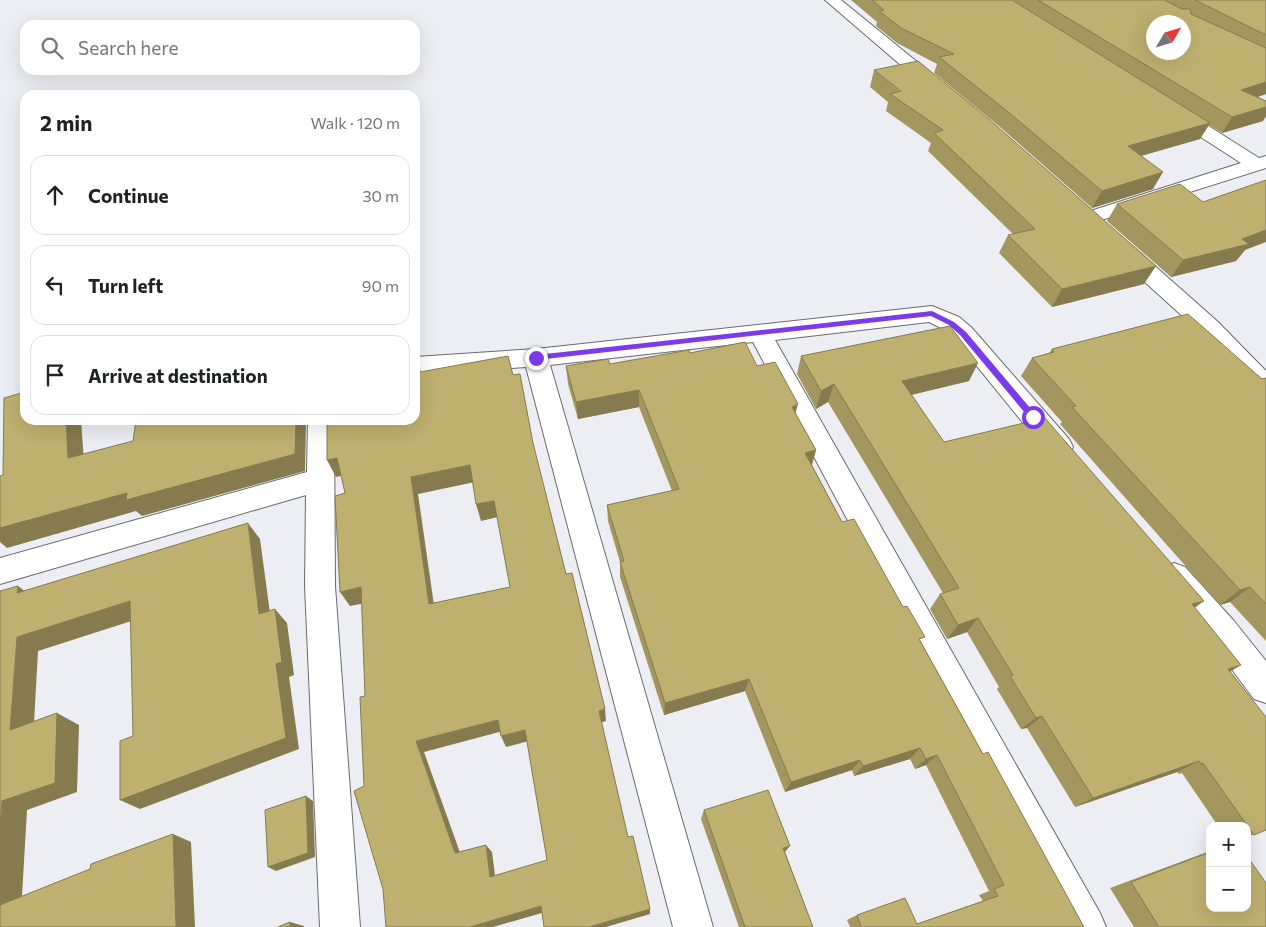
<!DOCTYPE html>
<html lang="en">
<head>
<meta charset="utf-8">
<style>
  :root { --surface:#fff; --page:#f6f6f6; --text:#202124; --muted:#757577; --line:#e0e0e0 }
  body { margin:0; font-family:Commissioner,sans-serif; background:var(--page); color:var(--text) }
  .controls { position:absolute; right:15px; bottom:15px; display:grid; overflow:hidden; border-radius:10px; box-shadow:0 5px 20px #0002 }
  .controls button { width:45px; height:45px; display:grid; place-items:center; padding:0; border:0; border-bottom:1px solid var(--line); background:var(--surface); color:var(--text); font:25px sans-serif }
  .compass { position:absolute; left:1146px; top:15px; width:45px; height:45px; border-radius:50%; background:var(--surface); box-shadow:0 5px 20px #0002; rotate:52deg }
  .stop { position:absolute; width:15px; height:15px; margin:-11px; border:4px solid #7c3aed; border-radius:50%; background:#fff }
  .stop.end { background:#7c3aed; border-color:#fff; box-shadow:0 1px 5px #0008 }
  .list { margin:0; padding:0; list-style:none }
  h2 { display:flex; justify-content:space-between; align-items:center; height:65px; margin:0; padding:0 20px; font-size:21px }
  h2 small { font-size:16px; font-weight:400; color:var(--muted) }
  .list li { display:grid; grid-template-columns:32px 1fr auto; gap:15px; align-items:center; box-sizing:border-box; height:80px; margin:0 10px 10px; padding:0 10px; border:1px solid var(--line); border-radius:15px }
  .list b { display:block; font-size:19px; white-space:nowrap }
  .list em { font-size:16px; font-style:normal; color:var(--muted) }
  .icon { flex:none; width:28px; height:28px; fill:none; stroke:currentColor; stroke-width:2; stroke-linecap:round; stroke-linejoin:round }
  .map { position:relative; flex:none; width:1266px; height:927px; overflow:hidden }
  .search { position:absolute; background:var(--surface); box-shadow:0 5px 20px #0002; left:20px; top:20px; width:400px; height:55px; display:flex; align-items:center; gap:12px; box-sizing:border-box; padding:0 18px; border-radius:15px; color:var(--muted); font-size:19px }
  .panel { position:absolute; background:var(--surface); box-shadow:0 5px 20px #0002; left:20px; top:90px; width:400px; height:335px; border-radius:15px }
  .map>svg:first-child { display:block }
</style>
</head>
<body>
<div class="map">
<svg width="1266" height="927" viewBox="0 0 1266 927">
  <rect width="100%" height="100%" fill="#eceef3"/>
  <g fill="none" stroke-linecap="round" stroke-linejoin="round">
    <g stroke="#686b6f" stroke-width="2">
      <path id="minor" d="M825,0H841L943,83L946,87L943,91L937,92L931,91Z
        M1174,107L1180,108L1259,158L1266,156V168L1095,222L1088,224L1081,222L1078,218L1081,214L1241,163L1168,116L1165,112L1168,108Z
        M1123,243L1131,245L1217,321L1266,371V396L1257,394L1201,333L1115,255L1112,250L1115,245Z
        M932,306L959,317L971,327L1069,439L1073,447L1069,455L1059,458L1049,455L955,339L943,329L929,322L775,340L1100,913L1106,927H1064L753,342L550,365L713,927H673L526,367L415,375V357L536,349Z
        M308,420H334L335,586L360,927H320L305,586L306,495L0,584V558L307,472Z
        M1174,563L1185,567L1234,621L1266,661V703L1254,699L1212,643L1163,587L1159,577L1163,567Z"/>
    </g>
    <use href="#minor" fill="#fff" fill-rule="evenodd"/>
  </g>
  <path fill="#a3975f" d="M851,0H1266V94L1258,97L1266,101V116L1263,121L1222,133L1209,125L1200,139L1141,156L1153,189L1092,208L1000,127L934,73L937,64L897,43L876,26L877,22Z
    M874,70L1144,284L1052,307L999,253L1008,235L1013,234L928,151L931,143L886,111L888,102L870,87Z
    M1117,204L1245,250L1236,261L1171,277L1107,221Z
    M1052,349L1262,379L1266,378V641L1230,602L1220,605L1060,424L1062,422L1021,376L1032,358L1049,353Z
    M690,353L757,366L795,413L816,450L812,465L842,522L921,642L983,754L1084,927H850L847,920L857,915L917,924L983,901L979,895L989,891L926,765L915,769L910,759L854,776L852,770L785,792L745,691L664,715L620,577V562L608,521L607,505L672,491L639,407L578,419L568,384L566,366L610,364Z
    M801,356L969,381L911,395L944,442L1195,608L1230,671L1266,830L1247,837V826H1218L1182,773L1179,774L1177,772L1075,807L1027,728L1021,729L997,689L999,687L967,632L947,639L930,609L940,594L943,593L828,402L816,409L797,374Z
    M704,810L785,852L813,927H739L701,819Z
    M1210,851V908L1266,927H1134L1110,888Z"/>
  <path fill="#857b4e" d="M1266,82V94L1231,105L1241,90Z
    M1266,107V116L1263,121L1222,133L1232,117Z
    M1210,123L1200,139L1119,162L1128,146Z
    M1163,172L1153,189L1092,208L1102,191Z
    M1266,230V242L1245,250L1236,261L1171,277L1183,260Z
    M1156,266L1144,284L1052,307L1062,289Z
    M978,363L969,381L894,399L902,381Z
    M834,384L828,402L816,409L821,391Z
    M639,390V407L578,419L576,402Z
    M798,404L793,422L792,407Z
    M66,420H81L85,475L68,458Z
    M296,420H306L305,471L142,516L136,511L7,548L0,542V528Z
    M816,450L811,467L805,453Z
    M337,458L345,475L336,477L327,460Z
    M470,465L475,482L418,494L436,619L429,604L411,477Z
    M494,501L498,517L481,521L476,504Z
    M248,523L260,539L272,628L259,614Z
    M18,586L38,601L17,593Z
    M361,587L370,602L350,606L340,592Z
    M1250,587L1230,602L1220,605L1240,590Z
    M130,601L147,616L38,651L33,741L10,730L17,637Z
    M1204,601L1185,615L1192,604Z
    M275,609L287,623L294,675L289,677L299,749L140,809L120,800L276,664Z
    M978,618L967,632L947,639L958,625Z
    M1241,665L1220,678L1228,669Z
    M749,679L745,691L664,715L665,703Z
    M605,709L606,721L600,723L599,711Z
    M57,713L79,725L77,792L27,810L21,913L0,909V829L2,801Z
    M1042,716L1027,728L1021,729L1036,718Z
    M498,720L503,731L424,752L463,861L455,853L416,741Z
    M525,730L529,741L506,747L501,736Z
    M920,748L910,759L854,776L863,766Z
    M937,755L926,765L915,769L926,759Z
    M860,760L852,770L785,792L791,782Z
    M1199,761L1177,772L1075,807L1093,798Z
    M306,796L313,801L315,857L276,871L268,867Z
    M173,834L191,842L195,927H176Z
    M486,845L492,852L496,883L490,877Z
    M790,846L783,854V848Z
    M541,906L545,912L493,927H470Z
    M650,909V914L606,927H589Z
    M290,922L304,926V927H290Z"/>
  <path fill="#beb06f" stroke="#857b4e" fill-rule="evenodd" d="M872,0H1012L1210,123L1128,146L1163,172L1102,191L1007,111L939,57L954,54L901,28L879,11L884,10Z
    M1038,0H1164L1182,9H1190L1191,14L1266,48V82L1241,90L1266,101V107L1232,117ZM1154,22H1184V52H1154Z
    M1195,0H1266V35Z
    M918,61L990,120L1156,266L1062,289L1008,235L1035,229L934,133L943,130L890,94L901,91L874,70Z
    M1266,180V230L1242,239L1249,244L1183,260L1117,204L1180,184L1203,202Z
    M1188,314L1262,379L1266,378V604L1250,587L1240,590L1072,407L1076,406L1032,358L1054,352L1052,349Z
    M950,326L978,363L902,381L944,442L1045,418L1204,601L1192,604L1241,665L1228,669L1266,717V830L1254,835L1203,763L1201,764L1199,761L1093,798L1042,716L1036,718L1010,676L1013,675L978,618L958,625L940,594L959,588L834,384L821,391L801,356Z
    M745,342L757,366L775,362L798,404L792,407L816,450L805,453L842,522L854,519L903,607L907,606L925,637L919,639L983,754L988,752L1084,927H861L857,915L905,898L917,924L998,896L994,889L1004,885L937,755L926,759L920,748L863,766L860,760L791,782L749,679L665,703L620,562L624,561L607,505L679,489L639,390L576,402L566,366L608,359L610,364L689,350L690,353Z
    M508,356L513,375L520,374L533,443L566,574L572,573L605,709L599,711L628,837L633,836L650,909L589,927H544L541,906L470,927H386L383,889L354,791L364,786L360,697L365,696L361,587L340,592L335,496L345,493L337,458L327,460V420H415V367L419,366L420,372ZM470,465L476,504L494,501L510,587L429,604L411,477ZM498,720L501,736L525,730L547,860L490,877L486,845L455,853L416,741Z
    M25,392V420H66L68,458L133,441L136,420H296L295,454L126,500L127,493L0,528V476L3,475L4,398Z
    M248,523L259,614L275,609L282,662L276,664L286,738L120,800V741L133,736L130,601L17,637L10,730L57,713L55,783L2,801L0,829V591L18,586L17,593Z
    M768,790L790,846L783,848L813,927H745L704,810Z
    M306,796L308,853L268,867L265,810Z
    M173,834L176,927H0V905L90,869L91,864Z
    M1210,852V908H1247V856L1266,883V927H1159L1131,882Z
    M290,922V927H278Z"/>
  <path fill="#7c3aed" d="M932,311L954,322L966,332L1036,415V419H1030L960,335L949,325L931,316L536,360L533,358L536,355Z"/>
</svg>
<div class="controls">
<button>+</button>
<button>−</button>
</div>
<svg class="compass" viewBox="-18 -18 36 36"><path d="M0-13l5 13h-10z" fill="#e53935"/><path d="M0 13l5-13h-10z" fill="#757577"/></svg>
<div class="stop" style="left:1033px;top:417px"></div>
<div class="stop end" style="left:536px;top:358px"></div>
<div class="search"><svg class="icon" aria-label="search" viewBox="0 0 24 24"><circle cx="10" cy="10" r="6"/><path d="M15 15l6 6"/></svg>Search here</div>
<section class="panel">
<h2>2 min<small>Walk · 120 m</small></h2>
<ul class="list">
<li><svg class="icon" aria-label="ahead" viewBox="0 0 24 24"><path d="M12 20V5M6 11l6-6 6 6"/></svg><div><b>Continue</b></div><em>30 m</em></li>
<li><svg class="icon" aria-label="left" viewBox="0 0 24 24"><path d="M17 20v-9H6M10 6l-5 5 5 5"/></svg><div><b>Turn left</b></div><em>90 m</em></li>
<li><svg class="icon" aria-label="arrive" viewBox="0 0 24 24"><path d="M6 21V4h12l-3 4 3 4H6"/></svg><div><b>Arrive at destination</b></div></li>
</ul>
</section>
</div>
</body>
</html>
